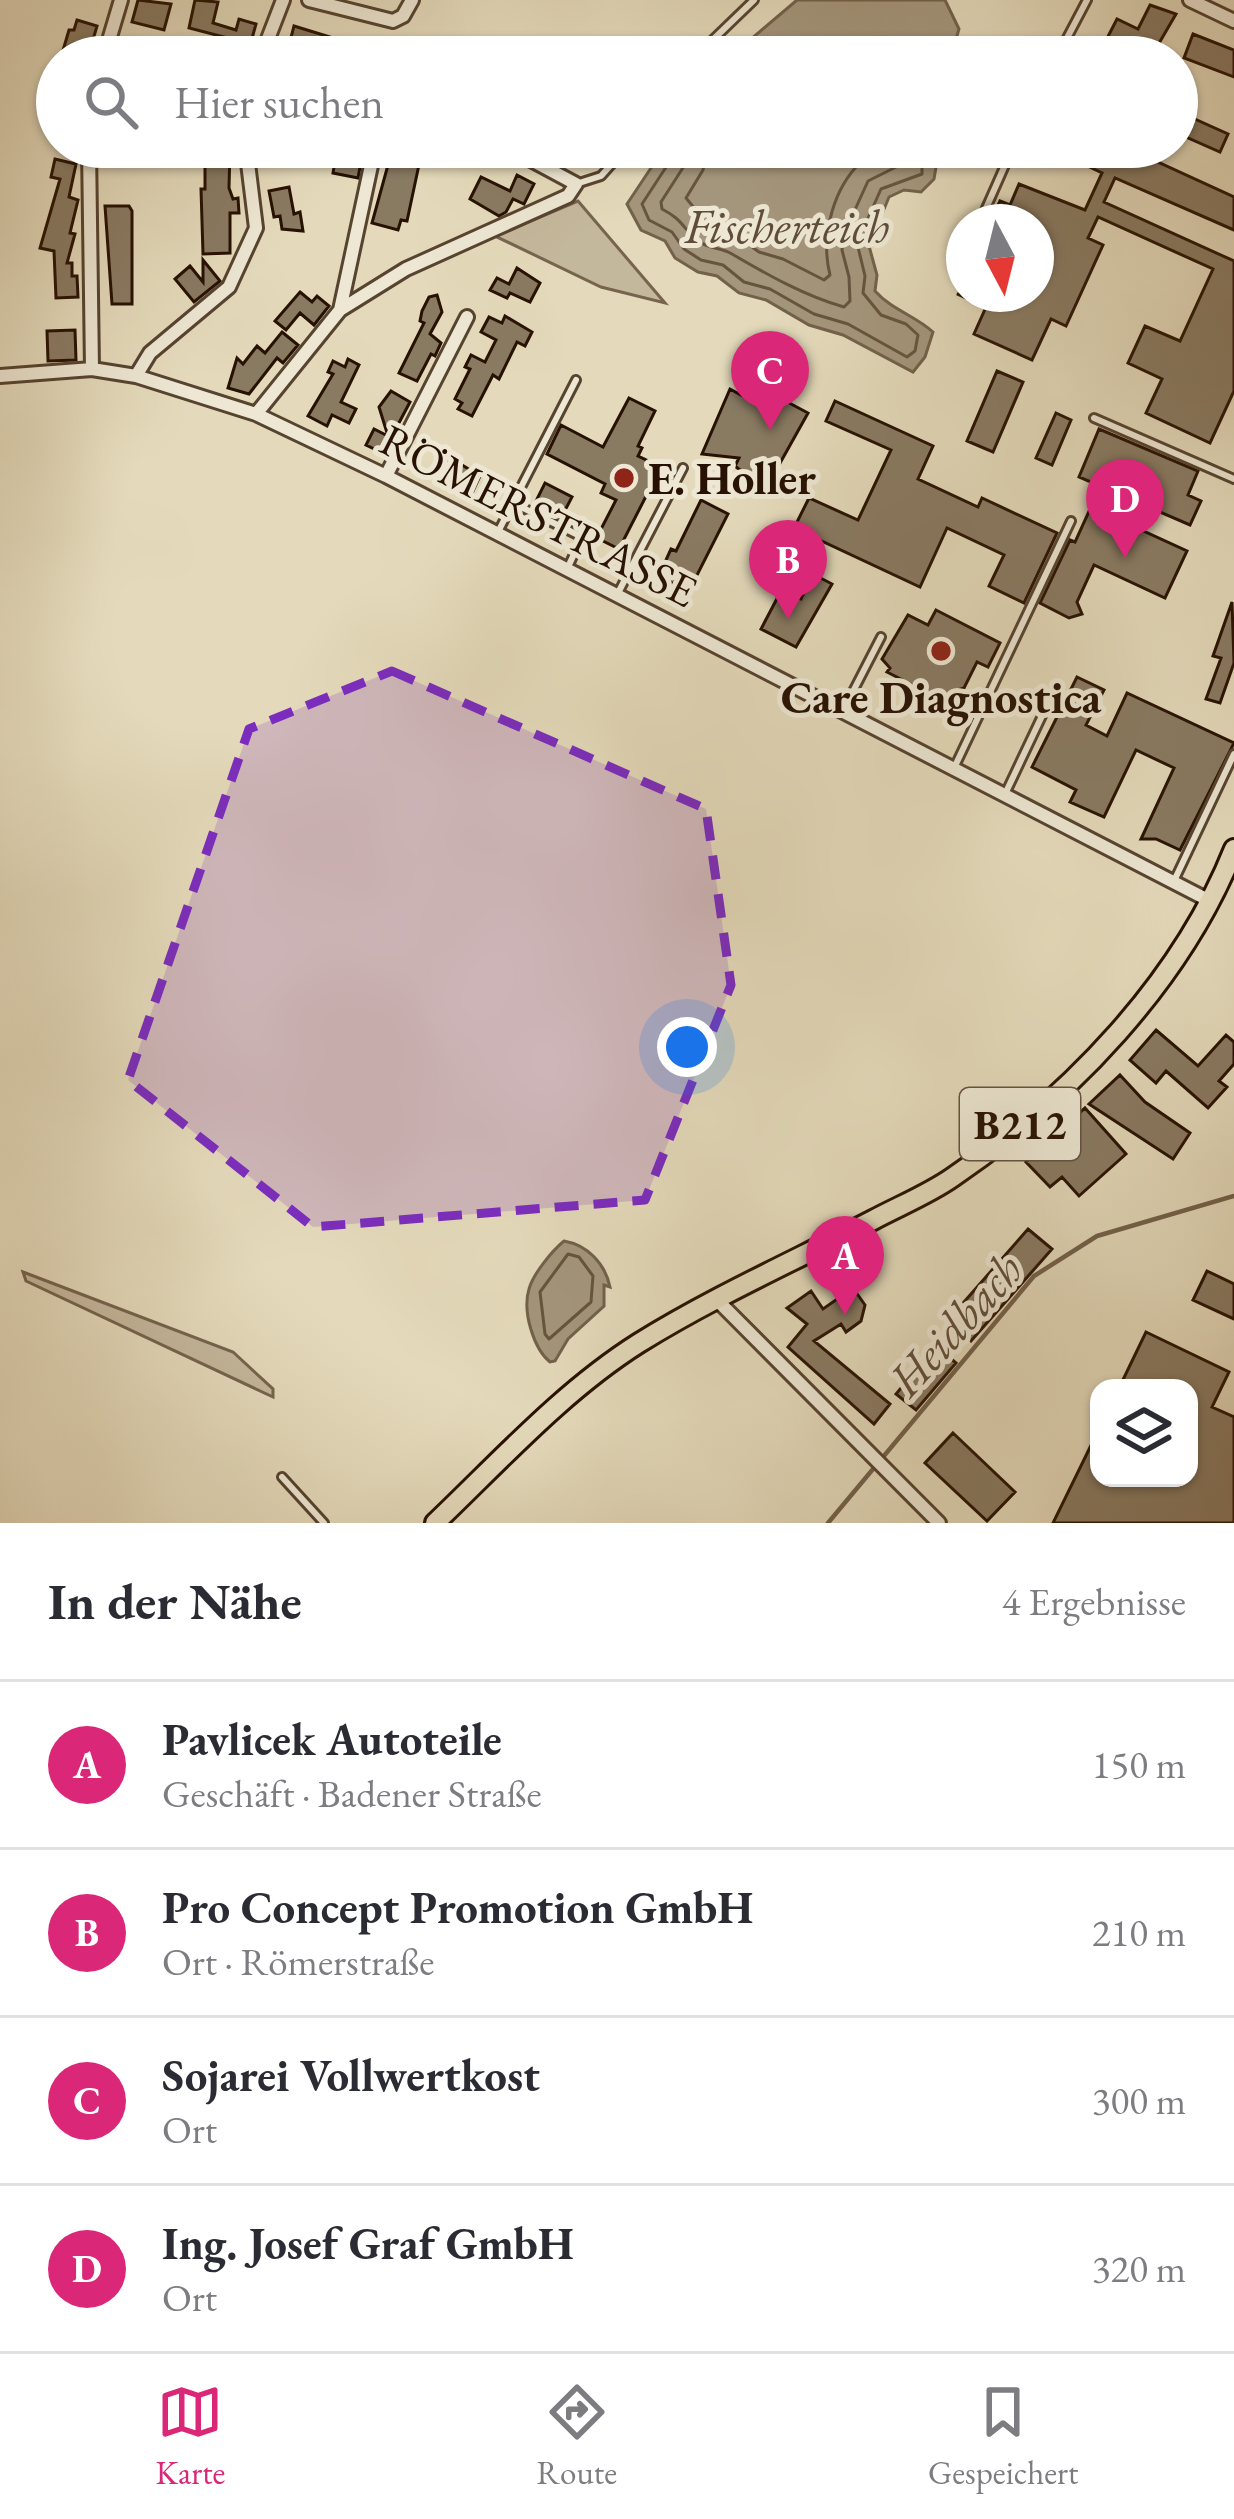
<!DOCTYPE html>
<html lang="de">
<head>
<meta charset="utf-8">
<style>
  :root { --surface:#fff; --page:#f2f2f3; --text:#2b2b33; --muted:#7c7c81; --line:#e1e1e2; --accent:#db2777 }
  body { margin:0; font-family:"EB Garamond",serif; background:var(--page); color:var(--text) }
  .controls { position:absolute; right:36px; bottom:36px; display:grid; overflow:hidden; border-radius:24px; box-shadow:0 3px 9px #0004 }
  .controls button { width:108px; height:108px; display:grid; place-items:center; padding:0; border:0; border-bottom:3px solid var(--line); background:var(--surface); color:var(--text); font:60px sans-serif }
  .compass { position:absolute; left:946px; top:204px; width:108px; height:108px; border-radius:50%; background:var(--surface); box-shadow:0 3px 9px #0004; rotate:173deg }
  .you { position:absolute; left:687px; top:1047px; width:42px; height:42px; margin:-30px; border:9px solid #fff; border-radius:50%; background:#1a73e8; box-shadow:0 0 0 18px #1a73e833 }
  .badge { display:grid; place-items:center; width:78px; height:78px; border-radius:50%; background:var(--accent); color:#fff; font-size:39px; font-weight:700 }
  .pin { position:absolute; translate:-50% -99px; filter:drop-shadow(0 3px 6px #0008) }
  .pin::after { content:''; position:absolute; top:63px; width:42px; height:36px; background:inherit; clip-path:polygon(0 0,100% 0,50% 100%) }
  .list { margin:0; padding:0; list-style:none }
  h2 { display:flex; justify-content:space-between; align-items:center; height:156px; margin:0; padding:0 48px; font-size:51px }
  h2 small { font-size:39px; font-weight:400; color:var(--muted) }
  .list li { display:grid; grid-template-columns:78px 1fr auto; gap:36px; align-items:center; box-sizing:border-box; height:168px; padding:0 48px; border-top:3px solid var(--line) }
  .list b { display:block; font-size:45px; white-space:nowrap }
  .list p { margin:0; font-size:39px; white-space:nowrap; color:var(--muted) }
  .list em { font-size:39px; font-style:normal; color:var(--muted) }
  .icon { flex:none; width:66px; height:66px; fill:none; stroke:currentColor; stroke-width:2; stroke-linecap:round; stroke-linejoin:round }
  .map { position:relative; flex:none; width:1234px; height:1523px; overflow:hidden }
  .search { position:absolute; background:var(--surface); box-shadow:0 3px 9px #0004; left:36px; right:36px; top:36px; height:132px; display:flex; align-items:center; gap:30px; box-sizing:border-box; padding:0 42px; border-radius:66px; color:var(--muted); font-size:45px }
  .sheet { height:828px; background:var(--surface) }
  nav { display:flex; justify-content:space-around; align-items:center; box-sizing:border-box; height:168px; border-top:3px solid var(--line); background:var(--surface); font-size:33px; color:var(--muted) }
  nav a { display:grid; justify-items:center; gap:6px }
  nav .on { color:var(--accent) }
  .map>svg:first-child { display:block }
</style>
</head>
<body>
<div class="map">
<svg width="1234" height="1523" viewBox="0 0 1234 1523">
  <rect width="100%" height="100%" fill="#e4dabb"/>
  <filter id="stains"><feTurbulence type="fractalNoise" baseFrequency=".00167" numOctaves="4"/><feColorMatrix values="0 0 0 0 .2 0 0 0 0 .09 0 0 0 0 .02 0 0 0 .5 -.17"/></filter>
  <radialGradient id="worn" r=".72"><stop offset=".6" stop-color="#630" stop-opacity="0"/><stop offset="1" stop-color="#630" stop-opacity=".3"/></radialGradient>
  <path fill="#c4b89c" stroke="#76644f" stroke-width="3" d="M578,201L665,303L601,287L495,236Z
    M23,1272L233,1352L273,1389V1397L26,1281Z"/>
  <path fill="#a4967c" stroke="#72614b" stroke-width="3" d="M797,0H945L959,29L951,57H730Z
    M665,147H929L938,155L934,179L921,192L904,190L889,197L869,246L877,275L875,291C892,310 914,315 933,332L925,357L913,372L843,335L809,325L766,300L739,293L717,276L698,272L675,258L665,241L641,230L627,204Z
    M564,1241C587,1245 605,1263 610,1287L604,1285V1306L568,1339L555,1361L550,1362C534,1349 522,1312 529,1289C533,1274 552,1251 564,1241Z"/>
  <g fill="none" stroke-linecap="round" stroke-linejoin="round">
    <path stroke="#66543f" stroke-width="3" d="M674,147L672,158L642,204L649,220L672,232L684,249L701,260L723,265L744,282L770,289L814,314L848,324L907,357L915,351L918,335L906,324L881,315L863,293L865,276L857,243L881,189L922,174V147
      M689,147L686,163L661,202L662,209C683,220 681,226 697,240C707,249 721,247 732,254C766,274 805,296 844,307L850,301L849,277L842,250L844,234L868,181L906,162L907,147
      M707,147L703,170L686,198L709,226L737,236L759,252L783,259L824,280L830,275C821,240 831,195 856,167C864,157 877,153 888,147
      M568,1254L579,1257L593,1276L591,1302L549,1339L545,1334L540,1292Z"/>
    <path stroke="#72614b" stroke-width="4.5" d="M828,1523L1034,1276L1097,1236L1234,1196"/>
  </g>
  <path fill="#897a62" stroke="#271102" stroke-width="3" d="M138,0L171,4L164,30L132,22Z
    M195,0L218,2L213,23L236,30L239,19L256,24L248,53L221,46L224,37L189,28Z
    M1150,5L1176,14L1151,57H1104L1106,52L1101,50L1117,19L1138,29Z
    M77,20L97,26L88,57H61L69,30H74Z
    M294,26L379,52L378,57H286Z
    M1193,34L1234,50V77L1184,58Z
    M1177,111L1228,134L1220,152L1177,133Z
    M333,147H359L363,151L358,178L333,173L334,167L329,166Z
    M1076,147H1125L1234,197V230L1115,178L1104,202L1234,261V391L1210,443L1146,413L1162,379L1128,363L1145,326L1180,341L1213,269L1098,217L1088,238L1103,245L1066,326L1051,319L1032,360L974,334L986,307L957,294H1036V222H990L1000,201L1010,205L1019,184L1085,210L1102,173L1071,158Z
    M205,149H230L229,188L233,199L238,198L239,213H230V253L203,254L201,189H205Z
    M391,154L420,160L407,221L401,220L398,230L372,223Z
    M55,159L76,164L69,197L78,200L70,233L75,234L67,263H72V276H77L78,297L56,298L54,251L40,248L60,179L51,177Z
    M517,175L534,184L524,204L513,199L506,212L499,216L470,199L481,177L510,191Z
    M289,187L294,214L300,212L303,231L282,229L280,216L274,217L269,191Z
    M105,206H129L132,211V304H112Z
    M203,260L220,281L194,302L175,279L190,266L203,282Z
    M517,268L540,283L530,302L510,293L507,298L490,290L497,278L509,284Z
    M300,292L312,302L317,296L329,306L314,325L300,313L286,330L275,321Z
    M437,295L442,312L430,334L441,343L435,356L431,354L417,381L399,373L424,323L420,321L422,311L429,297Z
    M505,316L532,332L525,346L517,342L499,379L493,375L472,416L458,409L462,403L455,399L470,369L465,367L471,355L485,362L496,340L481,332L489,317L502,323Z
    M75,330L76,360L48,361L47,331Z
    M282,332L298,345L283,363L277,358L249,394L228,388L237,358L243,364L257,346L265,353Z
    M348,359L359,365L341,402L356,409L349,423L332,415L327,426L308,416L333,374L328,372L333,361L345,367Z
    M997,371L1023,382L993,452L967,441Z
    M730,389L770,411L778,397L808,413L765,490L735,466L739,458L702,454Z
    M391,391L410,402L383,453L366,445L374,429L388,436L379,407Z
    M629,398L655,411L638,446L642,448L638,456L661,467L619,549L601,540L599,533L616,500L601,493L605,484L547,454L561,425L603,447Z
    M835,401L933,446L918,479L978,507L982,498L1057,533L1024,603L989,586L1004,555L947,528L920,587L794,528L809,498L858,520L891,450L826,421Z
    M1056,413L1071,420L1052,465L1036,458Z
    M1099,429L1198,471L1188,495L1201,501L1190,525L1079,477Z
    M441,452L480,476L473,491L456,483L453,488L429,476Z
    M545,483L572,497L561,518L534,505Z
    M701,500L728,514L691,587L680,581L677,586L662,577L667,568L665,562L671,549L676,551Z
    M1091,507L1187,551L1165,598L1094,565L1077,602L1082,614L1069,618L1040,603L1070,540L1075,542Z
    M813,574L832,584L796,647L761,629L782,589L801,599Z
    M1232,602L1234,663L1220,703L1206,699L1221,658L1213,656Z
    M936,610L1000,643L988,667L977,662L964,688L936,697L887,672L890,668L882,659L908,615L928,625Z
    M1077,677L1104,690L1086,725L1107,736L1127,693L1234,743L1180,850L1156,839H1141L1174,768L1136,750L1104,817L1070,802L1076,790L1032,767Z
    M1156,1030L1198,1066L1226,1035L1234,1042V1064L1219,1081L1227,1087L1208,1108L1166,1071L1156,1083L1130,1060Z
    M1120,1075L1145,1102L1190,1133L1173,1159L1089,1104Z
    M1085,1108L1126,1154L1079,1196L1062,1177L1050,1187L1026,1162Z
    M1028,1229L1052,1249L971,1341L952,1325L962,1315L957,1310Z
    M1207,1271L1234,1284V1319L1193,1300Z
    M853,1288L865,1305L861,1321L846,1332L841,1324L814,1341L890,1404L874,1424L788,1347L807,1324L787,1308L811,1291L823,1309Z
    M1146,1332L1229,1372L1212,1407L1234,1417V1523H1053L1099,1429V1478H1189V1388H1119Z
    M936,1346L956,1363L916,1410L896,1394Z
    M953,1433L1015,1492L987,1521L925,1463Z"/>
  <g fill="none" stroke-linecap="round" stroke-linejoin="round">
    <g stroke="#564330" stroke-width="12">
      <path id="service" d="M695,57L754,0
        M1057,57L1087,0
        M576,184L601,176L627,147
        M980,222L1013,147
        M957,274L964,258
        M1094,418L1234,479
        M513,503L582,537L568,567
        M499,530L576,380
        M618,593L683,468
        M844,709L881,637
        M955,766L1071,521
        M1006,792L1050,699
        M1174,881L1234,754
        M282,1477L324,1523"/>
    </g>
    <g stroke="#564330" stroke-width="18">
      <path id="minor" d="M309,0L393,21L403,16L412,0
        M1190,0L1234,21
        M104,57L121,0
        M261,57L283,0
        M89,147L92,369
        M340,310L375,147
        M0,376L92,369L136,376L256,414L386,476L1212,902
        M136,376L150,353L229,287L256,228L246,147
        M256,414L340,310L406,269L568,196L576,184L507,147
        M386,476L467,317
        M718,1301L939,1523"/>
    </g>
    <g stroke="#271102" stroke-width="24">
      <path id="primary" d="M435,1523C500,1461 563,1391 639,1343C713,1297 796,1260 873,1220C899,1206 929,1194 953,1177C1071,1096 1181,982 1234,849"/>
    </g>
    <use href="#service" stroke="#ede7d3" stroke-width="6"/>
    <use href="#minor" stroke="#ede7d3" stroke-width="12"/>
    <use href="#primary" stroke="#e4dabb" stroke-width="18"/>
  </g>
  <path fill="#7b2cbf" fill-opacity="0.2" stroke="#7b2cbf" stroke-width="9" stroke-dasharray="24 15" stroke-linejoin="round" d="M392,671L706,809L731,985L645,1200L313,1227L128,1080L249,729Z"/>
  <g fill="#8f2418" stroke="#ede7d3" stroke-width="4.5">
    <circle cx="624" cy="478" r="12"/>
    <circle cx="941" cy="651" r="12"/>
  </g>
  <g text-anchor="middle" dominant-baseline="central" stroke-width="10" stroke-linejoin="round" paint-order="stroke">
    <rect fill="#ede7d3" stroke="#625141" stroke-width="3" x="960" y="1088" width="120" height="72" rx="9"/>
    <g font-size="42" font-weight="bold" fill="#271102">
      <text x="1020" y="1124">B212</text>
    </g>
    <g font-size="45" font-weight="bold" fill="#271102" stroke="#ede7d3" text-anchor="start">
      <text x="648" y="478">E. Holler</text>
      <text x="941" y="697" text-anchor="middle">Care Diagnostica</text>
    </g>
    <g font-size="45" fill="#271102" stroke="#ede7d3">
      <text transform="translate(539 515) rotate(27)">RÖMERSTRASSE</text>
    </g>
    <g font-size="48" font-style="italic" fill="#5f4d39" stroke="#ede7d3">
      <text x="787" y="226">Fischerteich</text>
      <text transform="translate(955 1324) rotate(-48)">Heidbach</text>
    </g>
  </g>
  <rect width="100%" height="100%" filter="url(#stains)"/>
  <rect width="100%" height="100%" fill="url(#worn)"/>
</svg>
<div class="controls">
<button><svg class="icon" aria-label="layers" viewBox="0 0 24 24"><path d="M12 4l9 5-9 5-9-5zM3 14l9 5 9-5"/></svg></button>
</div>
<svg class="compass" viewBox="-18 -18 36 36"><path d="M0-13l5 13h-10z" fill="#e53935"/><path d="M0 13l5-13h-10z" fill="#7c7c81"/></svg>
<div class="you"></div>
<div class="pin badge" style="left:845px;top:1315px">A</div>
<div class="pin badge" style="left:788px;top:619px">B</div>
<div class="pin badge" style="left:770px;top:430px">C</div>
<div class="pin badge" style="left:1125px;top:558px">D</div>
<div class="search"><svg class="icon" aria-label="search" viewBox="0 0 24 24"><circle cx="10" cy="10" r="6"/><path d="M15 15l6 6"/></svg>Hier suchen</div>
</div>
<section class="sheet">
<h2>In der Nähe<small>4 Ergebnisse</small></h2>
<ul class="list">
<li><span class="badge">A</span><div><b>Pavlicek Autoteile</b><p>Geschäft · Badener Straße</p></div><em>150 m</em></li>
<li><span class="badge">B</span><div><b>Pro Concept Promotion GmbH</b><p>Ort · Römerstraße</p></div><em>210 m</em></li>
<li><span class="badge">C</span><div><b>Sojarei Vollwertkost</b><p>Ort</p></div><em>300 m</em></li>
<li><span class="badge">D</span><div><b>Ing. Josef Graf GmbH</b><p>Ort</p></div><em>320 m</em></li>
</ul>
</section>
<nav>
<a class="on"><svg class="icon" aria-label="map" viewBox="0 0 24 24"><path d="M3 6l6-2 6 2 6-2v14l-6 2-6-2-6 2zM9 4v14M15 6v14"/></svg>Karte</a>
<a><svg class="icon" aria-label="directions" viewBox="0 0 24 24"><path d="M12 3l9 9-9 9-9-9zM9 14v-3h6M13 9l2 2-2 2"/></svg>Route</a>
<a><svg class="icon" aria-label="saved" viewBox="0 0 24 24"><path d="M7 4h10v16l-5-4-5 4z"/></svg>Gespeichert</a>
</nav>
</body>
</html>
